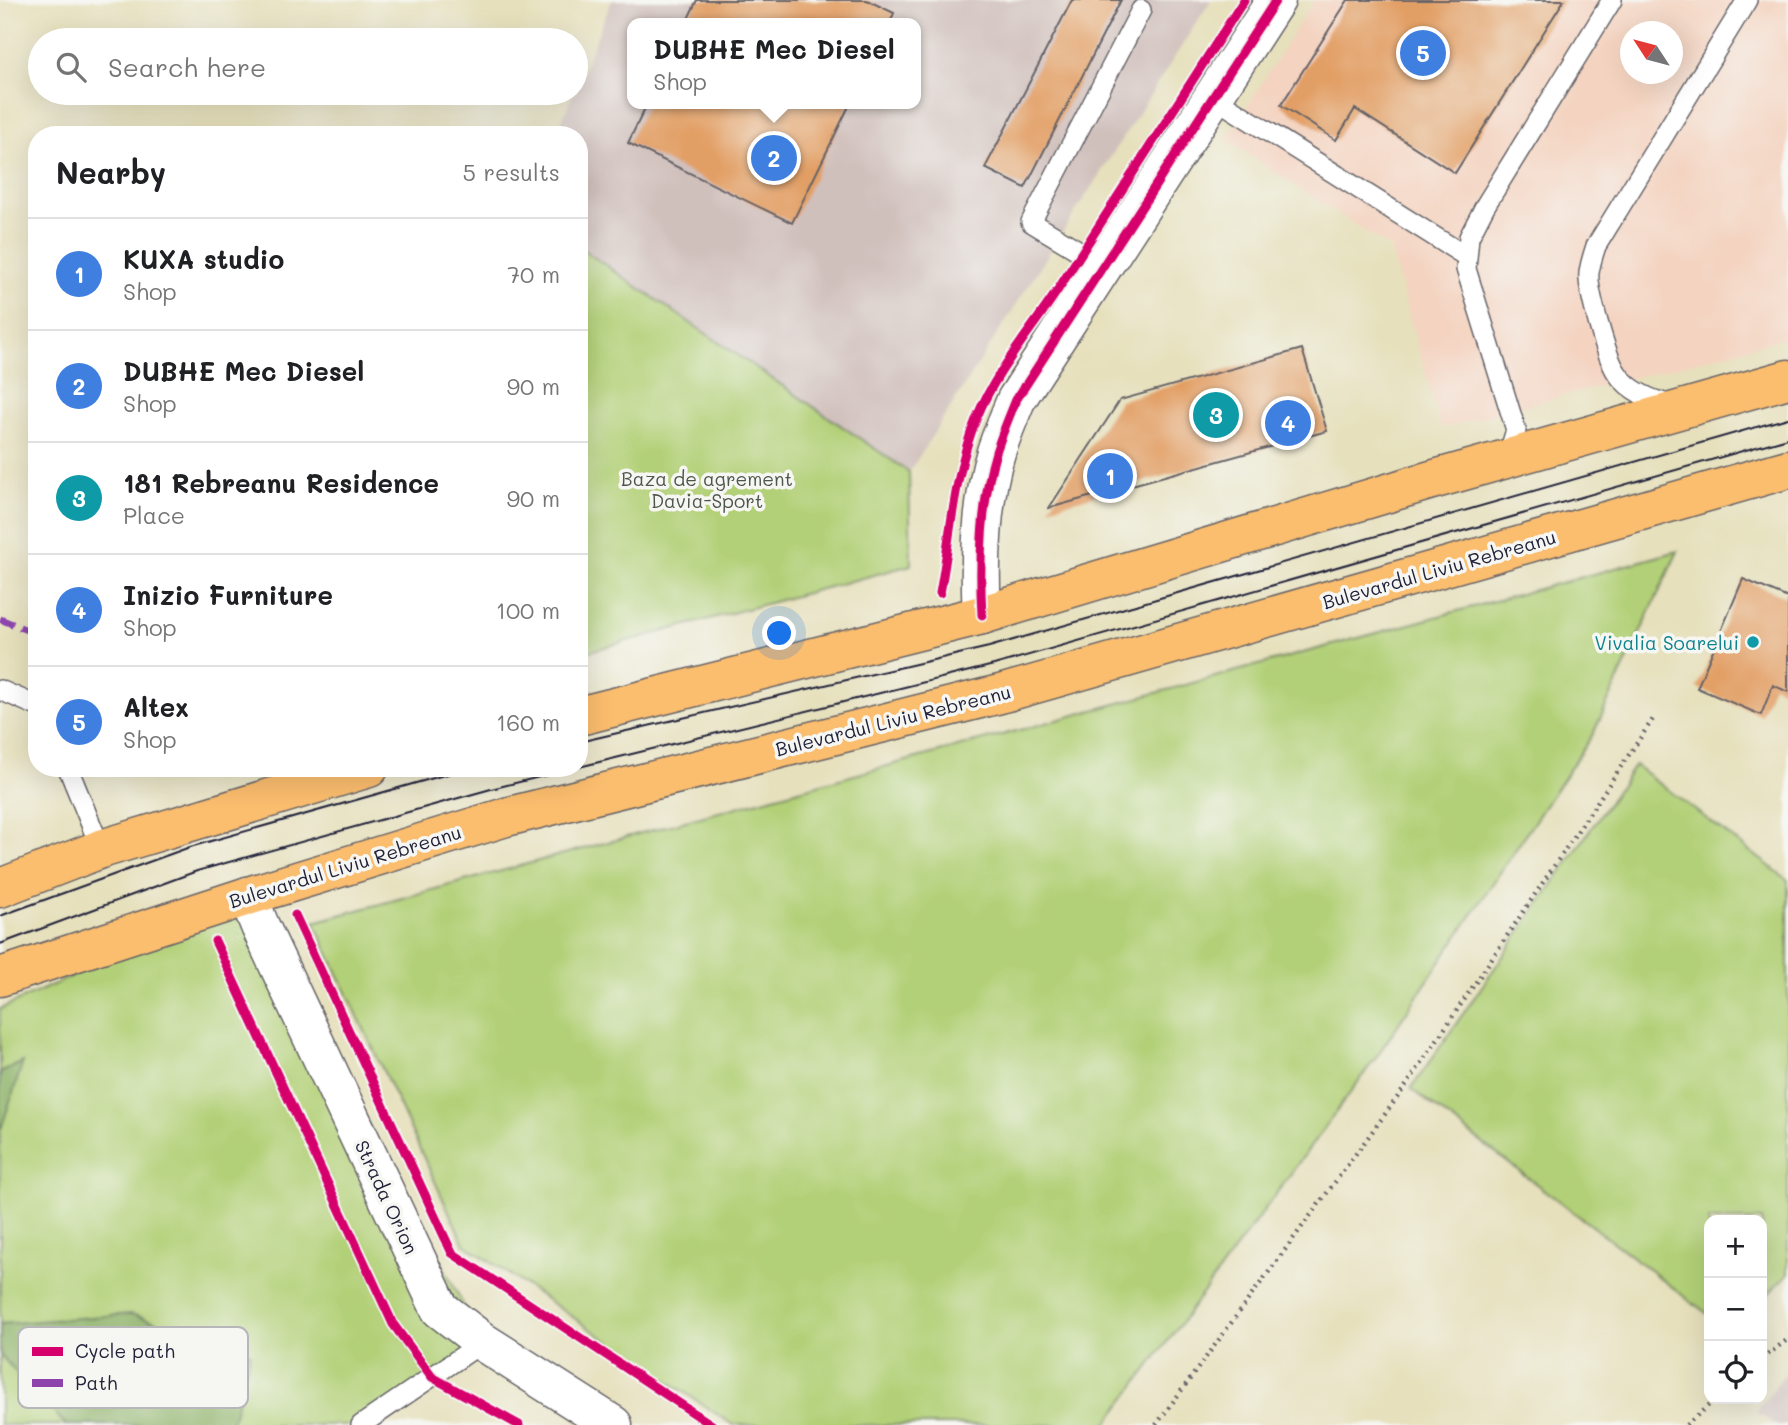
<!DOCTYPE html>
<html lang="en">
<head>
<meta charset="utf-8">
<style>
  :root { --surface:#fff; --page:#f6f6f6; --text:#202124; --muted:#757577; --line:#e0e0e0; --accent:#d93025 }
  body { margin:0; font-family:Mali,sans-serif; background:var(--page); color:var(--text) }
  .controls { position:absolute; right:21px; bottom:21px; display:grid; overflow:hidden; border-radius:14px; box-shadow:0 7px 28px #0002 }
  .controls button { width:63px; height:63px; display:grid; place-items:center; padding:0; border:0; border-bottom:2px solid var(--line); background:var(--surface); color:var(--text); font:35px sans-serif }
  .compass { position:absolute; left:1620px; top:21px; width:63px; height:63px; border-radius:50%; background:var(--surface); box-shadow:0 7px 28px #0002; rotate:306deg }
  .you { position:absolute; left:780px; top:634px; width:24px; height:24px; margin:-18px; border:5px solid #fff; border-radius:50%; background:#1a73e8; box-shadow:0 0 0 10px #1a73e833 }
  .badge { display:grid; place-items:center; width:46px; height:46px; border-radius:50%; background:var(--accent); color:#fff; font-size:23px; font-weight:700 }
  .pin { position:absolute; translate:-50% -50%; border:4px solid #fff; box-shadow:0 2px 7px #0006 }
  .popup { position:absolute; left:627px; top:18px; width:294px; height:91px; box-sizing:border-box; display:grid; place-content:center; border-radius:14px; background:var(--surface); filter:drop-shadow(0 2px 5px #0005); font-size:23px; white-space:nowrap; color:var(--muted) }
  .popup b { font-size:26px; color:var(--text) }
  .popup::after { content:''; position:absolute; left:50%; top:100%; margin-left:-14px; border:14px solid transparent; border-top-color:var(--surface) }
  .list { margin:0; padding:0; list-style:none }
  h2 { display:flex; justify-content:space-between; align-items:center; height:91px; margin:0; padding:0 28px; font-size:30px }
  h2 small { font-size:23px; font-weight:400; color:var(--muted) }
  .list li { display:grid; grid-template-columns:46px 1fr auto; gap:21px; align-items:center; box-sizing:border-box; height:112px; padding:0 28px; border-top:2px solid var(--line) }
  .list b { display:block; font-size:26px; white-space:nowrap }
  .list p { margin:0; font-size:23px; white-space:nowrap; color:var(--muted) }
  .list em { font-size:23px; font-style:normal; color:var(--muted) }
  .icon { flex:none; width:38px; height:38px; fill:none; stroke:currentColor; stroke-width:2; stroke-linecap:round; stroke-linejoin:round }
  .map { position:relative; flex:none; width:1788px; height:1425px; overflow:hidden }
  .search { position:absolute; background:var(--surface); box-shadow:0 7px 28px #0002; left:28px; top:28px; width:560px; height:77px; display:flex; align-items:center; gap:18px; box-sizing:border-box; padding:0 24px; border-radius:38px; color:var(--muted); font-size:26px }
  .panel { position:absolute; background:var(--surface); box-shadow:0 7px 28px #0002; left:28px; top:126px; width:560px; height:651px; border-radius:28px }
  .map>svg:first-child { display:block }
</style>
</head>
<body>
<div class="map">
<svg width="1788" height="1425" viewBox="0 0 1788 1425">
  <rect width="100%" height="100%" fill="#f6f6f2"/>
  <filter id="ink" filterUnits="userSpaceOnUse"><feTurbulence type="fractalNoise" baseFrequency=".0143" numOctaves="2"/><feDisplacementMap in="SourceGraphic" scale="14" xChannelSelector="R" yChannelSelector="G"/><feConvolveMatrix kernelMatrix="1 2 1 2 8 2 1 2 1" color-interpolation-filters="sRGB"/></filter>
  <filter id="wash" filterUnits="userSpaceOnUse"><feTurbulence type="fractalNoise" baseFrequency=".00686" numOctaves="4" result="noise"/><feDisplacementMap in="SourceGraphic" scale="28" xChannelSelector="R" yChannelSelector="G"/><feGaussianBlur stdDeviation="1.57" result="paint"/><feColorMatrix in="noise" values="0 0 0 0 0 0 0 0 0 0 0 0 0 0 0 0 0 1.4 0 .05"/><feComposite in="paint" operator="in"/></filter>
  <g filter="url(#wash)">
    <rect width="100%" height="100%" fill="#e6e0bc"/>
    <path fill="#f4d3c0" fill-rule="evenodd" d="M1314,0H1788V337L1441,428L1390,248L1226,140ZM1630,32H1672V74H1630Z"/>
    <path fill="#d0c0bc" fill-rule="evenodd" d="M612,0H1211L909,472L579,247V135H556L573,93H576V87ZM632,23H916V104H632Z
      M1788,1370V1425H1775L1756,1412Z"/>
    <path fill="#b2d077" stroke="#6a7959" stroke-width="2" d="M579,247L909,472L911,565L579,654Z
      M1678,551L1593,734L1375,1059L1106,1425H733L464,1244L314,922Z
      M1635,765L1788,880V1274L1762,1300V1220H1709V1315L1411,1089Z
      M248,896L483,1342L361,1425H0V1009Z"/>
    <path fill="#8db268" stroke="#586a52" stroke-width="2" d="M23,1062L0,1132V1073Z
      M131,1314L251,1353L231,1425H66L0,1355V1324Z"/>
    <g id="blocks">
      <path fill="#e29f65" d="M697,0H867L894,13L890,23H686Z
        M1072,0H1121L1025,188L985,168Z
        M1348,0H1564L1455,173L1355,109L1336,140L1281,105Z
        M647,104H850L792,223L628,143Z
        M1302,349L1327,431L1049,508L1120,400Z
        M1743,579L1788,598V692L1773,685L1761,715L1697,688Z"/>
    </g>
  </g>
  <g filter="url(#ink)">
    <use href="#blocks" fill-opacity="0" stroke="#676468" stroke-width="2"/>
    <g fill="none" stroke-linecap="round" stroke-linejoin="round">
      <g stroke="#676468" stroke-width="22">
        <path id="service" d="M1213,97L1467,257
          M1104,266L1031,222L1141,10
          M1673,405C1652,401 1629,391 1617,373C1607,359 1587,289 1589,273C1590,264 1593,255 1596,246L1747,0
          M1507,459L1516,430L1466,269L1469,237L1485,206L1612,0
          M0,690L37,706
          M68,768L101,849
          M361,1425L483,1342"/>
      </g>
      <g stroke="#676468" stroke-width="41">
        <path id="minor" d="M982,615C979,564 981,501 996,452C1002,434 1009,417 1016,400L1276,0
          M248,896L260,926L440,1309L483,1342L613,1425"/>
      </g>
      <g stroke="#676468" stroke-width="41">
        <path id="primary" d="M579,716L982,615L1428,481L1788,379
          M0,888L101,849L369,768
          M0,977L248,896L506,817L1000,694L1788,469"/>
      </g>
      <path stroke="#676468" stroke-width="4.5" stroke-dasharray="2 5" stroke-linecap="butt" d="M1762,1359L1788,1339
        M1156,1425L1408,1083L1653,719
        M1686,1425L1716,1399"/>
      <use href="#service" stroke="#fff" stroke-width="19"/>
      <use href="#minor" stroke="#fff" stroke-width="38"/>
      <use href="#primary" stroke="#fbbd6e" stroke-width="38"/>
      <path stroke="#22223b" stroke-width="2" d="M579,742L989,647L1788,418
        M579,767L994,665L1788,438
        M0,916L190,847L469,768
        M0,944L197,871L491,789L576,768"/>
      <path stroke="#8e44ad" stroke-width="7" stroke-dasharray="14 7" stroke-linecap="butt" d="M0,619L37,634
        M354,768L360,771"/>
      <g stroke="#f6f6f2" stroke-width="13">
        <path id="cycleway" d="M940,593C951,535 954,472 977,417C996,371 1030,332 1057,291C1119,194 1181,97 1244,0
          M982,615C979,564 981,501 996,452C1002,434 1009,417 1016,400L1276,0
          M295,915L452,1253L712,1425
          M215,941L393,1324L432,1377L519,1425"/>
      </g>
      <use href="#cycleway" stroke="#d6006c" stroke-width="9"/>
    </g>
  </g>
  <circle fill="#0f9aa8" stroke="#f6f6f2" stroke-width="2.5" cx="1753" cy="642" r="7"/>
  <g text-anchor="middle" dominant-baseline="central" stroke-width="7" stroke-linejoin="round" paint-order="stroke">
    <g font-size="19" fill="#4d564d" stroke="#f6f6f2">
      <text x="707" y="478">Baza de agrement<tspan x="707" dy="22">Davia-Sport</tspan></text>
    </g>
    <g font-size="19" fill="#22223b" stroke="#f6f6f2">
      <text transform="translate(1439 569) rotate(-16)">Bulevardul Liviu Rebreanu</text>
      <text transform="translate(893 720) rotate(-14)">Bulevardul Liviu Rebreanu</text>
      <text transform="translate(345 866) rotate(-17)">Bulevardul Liviu Rebreanu</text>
      <text transform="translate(387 1197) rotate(65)">Strada Orion</text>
    </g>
    <g font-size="19" fill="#0d838f" stroke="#f6f6f2" text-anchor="end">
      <text x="1739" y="642">Vivalia Soarelui</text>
    </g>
  </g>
  <rect x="18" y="1327" width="230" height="81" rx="10" fill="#f6f6f2" stroke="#b6b6bb" stroke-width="2"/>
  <rect x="32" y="1347" width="31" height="9" fill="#d6006c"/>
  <rect x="32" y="1379" width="31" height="8" fill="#8e44ad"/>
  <g font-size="19" fill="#22223b">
    <text x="75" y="1358">Cycle path</text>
    <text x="75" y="1390">Path</text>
  </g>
</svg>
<div class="controls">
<button>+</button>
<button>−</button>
<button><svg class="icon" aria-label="locate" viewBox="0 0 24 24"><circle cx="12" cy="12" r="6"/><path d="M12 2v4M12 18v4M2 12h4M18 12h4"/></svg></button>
</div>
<svg class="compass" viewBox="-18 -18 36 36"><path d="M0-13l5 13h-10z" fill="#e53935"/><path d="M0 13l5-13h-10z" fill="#757577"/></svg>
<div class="you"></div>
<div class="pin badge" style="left:1110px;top:476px;background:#3f7fe0">1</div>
<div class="pin badge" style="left:774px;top:158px;background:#3f7fe0">2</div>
<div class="popup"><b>DUBHE Mec Diesel</b>Shop</div>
<div class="pin badge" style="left:1216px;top:415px;background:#0f9aa8">3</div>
<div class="pin badge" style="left:1288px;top:423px;background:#3f7fe0">4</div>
<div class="pin badge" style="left:1423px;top:53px;background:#3f7fe0">5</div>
<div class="search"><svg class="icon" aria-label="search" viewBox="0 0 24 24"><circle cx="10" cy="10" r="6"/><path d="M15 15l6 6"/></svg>Search here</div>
<section class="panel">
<h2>Nearby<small>5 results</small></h2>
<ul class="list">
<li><span class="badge" style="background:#3f7fe0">1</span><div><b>KUXA studio</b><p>Shop</p></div><em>70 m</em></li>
<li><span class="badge" style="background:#3f7fe0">2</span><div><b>DUBHE Mec Diesel</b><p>Shop</p></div><em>90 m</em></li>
<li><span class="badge" style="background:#0f9aa8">3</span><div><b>181 Rebreanu Residence</b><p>Place</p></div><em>90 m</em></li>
<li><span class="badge" style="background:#3f7fe0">4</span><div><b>Inizio Furniture</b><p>Shop</p></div><em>100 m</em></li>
<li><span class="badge" style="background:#3f7fe0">5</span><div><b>Altex</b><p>Shop</p></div><em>160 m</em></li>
</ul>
</section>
</div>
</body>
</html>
